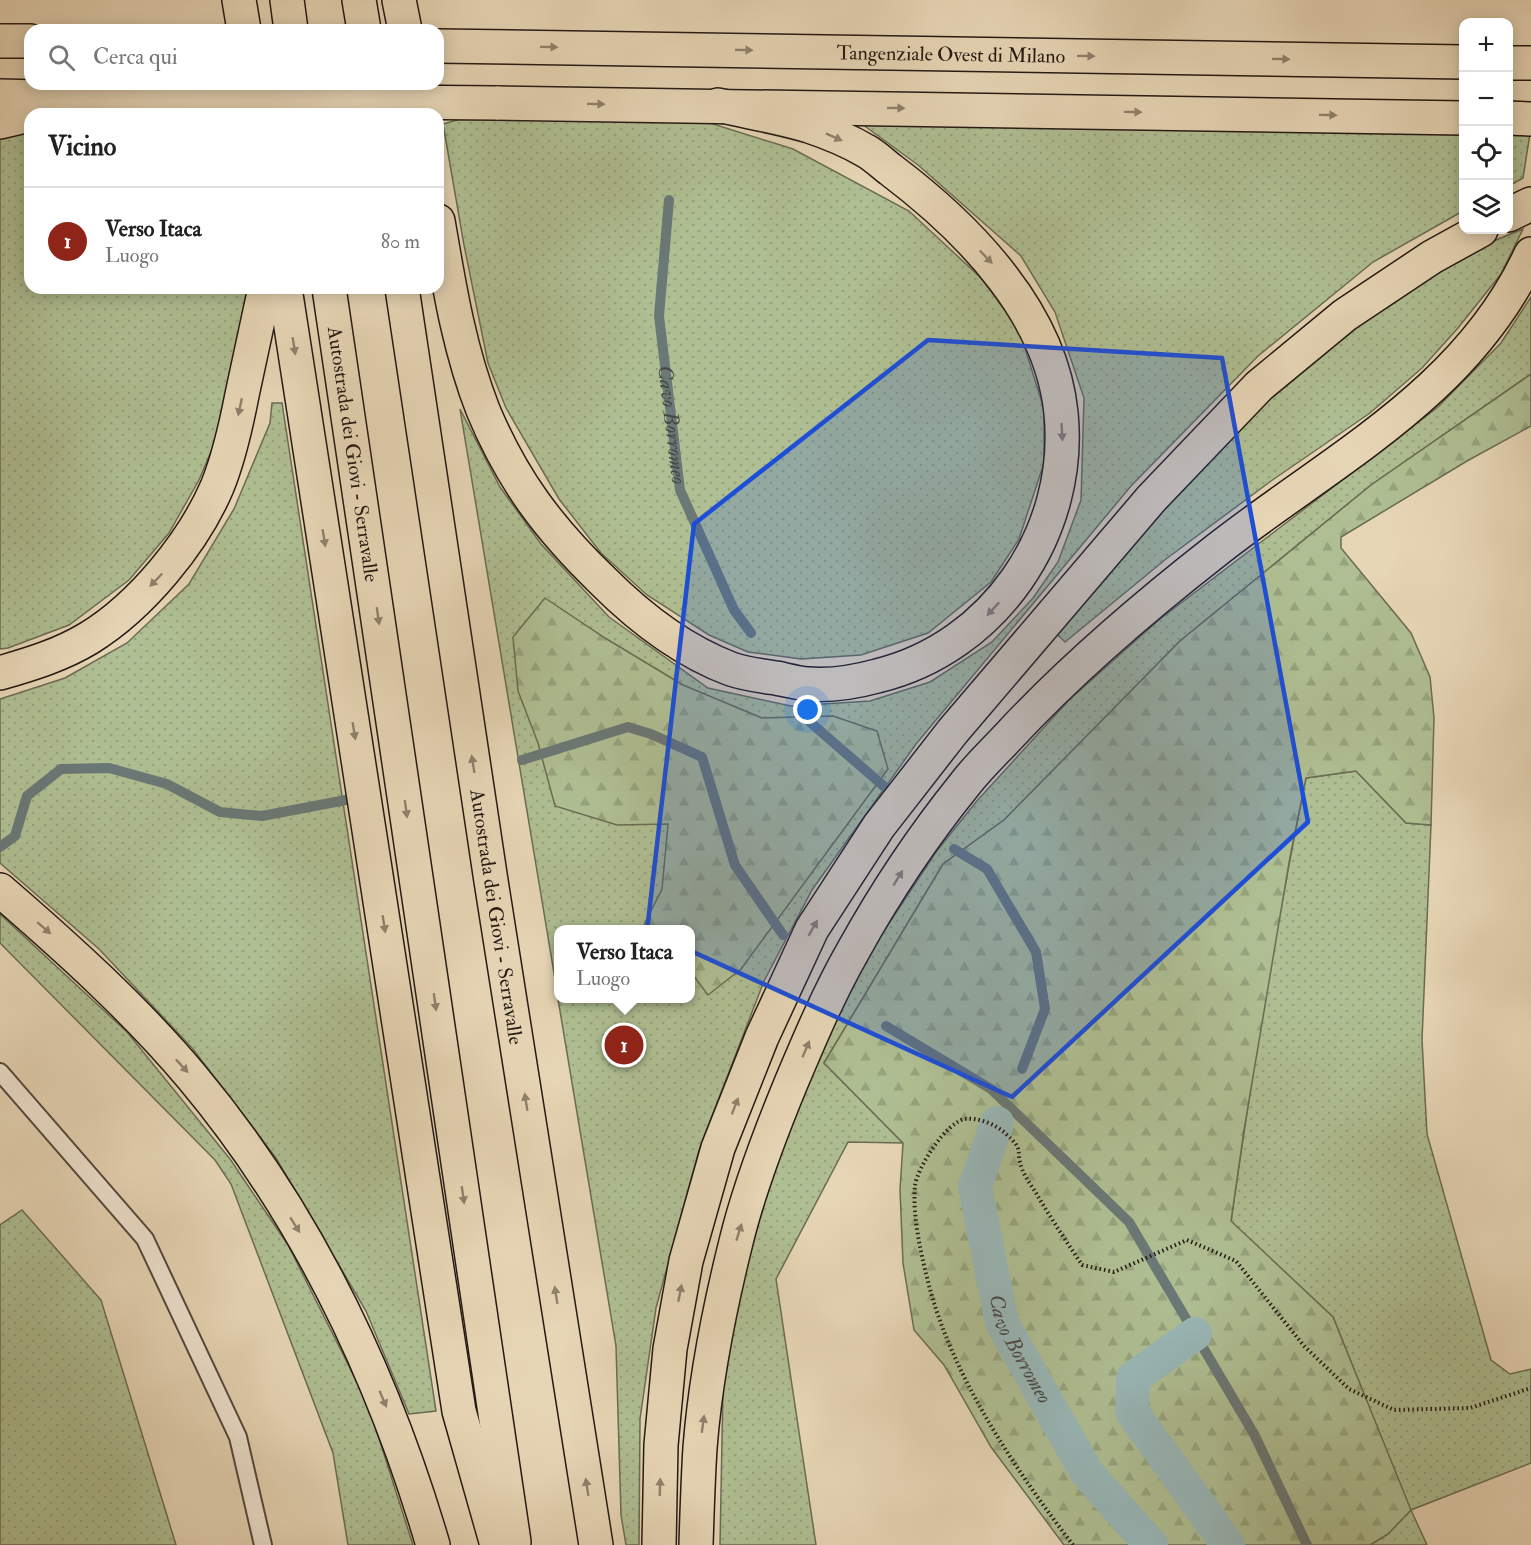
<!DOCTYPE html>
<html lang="it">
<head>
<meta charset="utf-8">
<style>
  :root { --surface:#fff; --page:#f2f2f2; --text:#222; --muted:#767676; --line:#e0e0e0; --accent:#8f2418 }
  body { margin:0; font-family:"IM FELL Double Pica",serif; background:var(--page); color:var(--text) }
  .controls { position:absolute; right:18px; top:18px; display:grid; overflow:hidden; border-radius:12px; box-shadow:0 3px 15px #0003 }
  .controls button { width:54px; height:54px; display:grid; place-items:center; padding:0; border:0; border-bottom:2px solid var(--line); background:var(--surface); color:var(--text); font:30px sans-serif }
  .you { position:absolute; left:808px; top:710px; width:21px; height:21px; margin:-15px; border:4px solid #fff; border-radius:50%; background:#1a73e8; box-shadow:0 0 0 9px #1a73e833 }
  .badge { display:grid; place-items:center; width:39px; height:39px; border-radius:50%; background:var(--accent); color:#fff; font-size:20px; font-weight:700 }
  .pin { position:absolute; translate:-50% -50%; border:3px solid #fff; box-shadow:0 2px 6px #0006 }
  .popup { position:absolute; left:554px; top:925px; width:141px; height:78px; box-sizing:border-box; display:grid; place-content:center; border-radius:12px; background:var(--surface); filter:drop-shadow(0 2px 4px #0005); font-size:20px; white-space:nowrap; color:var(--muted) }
  .popup b { font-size:22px; color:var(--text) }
  .popup::after { content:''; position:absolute; left:50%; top:100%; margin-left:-12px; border:12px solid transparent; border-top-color:var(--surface) }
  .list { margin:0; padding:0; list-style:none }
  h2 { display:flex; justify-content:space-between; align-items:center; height:78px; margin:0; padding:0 24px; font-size:26px }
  h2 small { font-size:20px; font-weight:400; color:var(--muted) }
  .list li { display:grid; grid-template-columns:39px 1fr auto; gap:18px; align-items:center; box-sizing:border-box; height:108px; padding:0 24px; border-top:2px solid var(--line) }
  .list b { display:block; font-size:22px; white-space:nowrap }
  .list p { margin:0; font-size:20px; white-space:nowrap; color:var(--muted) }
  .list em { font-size:20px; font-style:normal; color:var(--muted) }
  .icon { flex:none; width:33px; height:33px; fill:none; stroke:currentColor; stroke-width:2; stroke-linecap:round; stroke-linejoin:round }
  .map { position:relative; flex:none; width:1531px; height:1545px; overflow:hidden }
  .search { position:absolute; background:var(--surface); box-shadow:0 3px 15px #0003; left:24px; top:24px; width:420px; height:66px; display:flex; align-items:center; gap:15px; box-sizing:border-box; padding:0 21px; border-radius:18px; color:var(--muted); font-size:22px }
  .panel { position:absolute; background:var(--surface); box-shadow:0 3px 15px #0003; left:24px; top:108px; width:420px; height:186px; border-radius:18px }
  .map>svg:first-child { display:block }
</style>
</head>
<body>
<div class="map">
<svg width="1531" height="1545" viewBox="0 0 1531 1545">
  <defs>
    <pattern id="grass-dots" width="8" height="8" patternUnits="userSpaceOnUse" patternTransform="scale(1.5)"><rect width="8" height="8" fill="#afbf93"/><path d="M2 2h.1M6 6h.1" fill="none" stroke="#96a47e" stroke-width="1.8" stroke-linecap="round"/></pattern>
    <pattern id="forest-firs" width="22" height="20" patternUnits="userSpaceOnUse" patternTransform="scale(1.5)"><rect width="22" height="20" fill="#afbf93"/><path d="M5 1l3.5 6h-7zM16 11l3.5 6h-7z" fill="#96a47e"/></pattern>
  </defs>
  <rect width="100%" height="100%" fill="#e7d6b6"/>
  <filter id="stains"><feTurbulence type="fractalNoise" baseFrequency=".00333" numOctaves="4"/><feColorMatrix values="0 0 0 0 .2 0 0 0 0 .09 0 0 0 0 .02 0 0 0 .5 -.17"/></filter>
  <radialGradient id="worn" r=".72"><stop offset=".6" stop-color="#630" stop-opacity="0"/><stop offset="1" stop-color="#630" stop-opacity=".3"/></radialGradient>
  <path fill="url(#grass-dots)" stroke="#6a6c54" stroke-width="1.5" d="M606,115L710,123L793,149L909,211L981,278L1019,329L1044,409V463L1019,539L991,582L928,633L861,655L801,659L748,652L709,635L647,595L601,553L559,499L506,408L488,363L464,245L443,124L464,118Z
    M862,124L1463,125V211L1373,262L1258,356L1131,486L916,744L812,890L764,981L699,1150L656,1308L640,1419L639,1545H626L621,1515L616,1346L558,999L690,998V930H558V997L460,409L500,487L541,544L609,617L708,688L791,706L870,701L930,682L992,642L1033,598L1058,562L1081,500L1084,398L1055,312L1021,256L918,165Z
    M30,126V288H251L223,423L199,480L169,533L129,580L69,625L8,648L0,649V135Z
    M1508,126L1531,127L1523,178L1509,186Z
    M1523,229L1501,274L1458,328L1422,368L1370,413L1271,481L1166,559L1065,642L1057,634L1182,485L1244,416L1386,295L1491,242Z
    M1531,297V374L1371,485L1180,641L1004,820L943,864L824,1063L903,1143L848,1142L776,1279L816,1545H720L723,1387L747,1256L778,1161L813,1070L832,1024L868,955L936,852L976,802L1069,700L1160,619L1438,407L1501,343Z
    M272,403H282L436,1411L409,1414L366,1311L276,1158L193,1049L99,949L0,863V699L65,678L127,643L189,584L234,509L270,423Z
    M1356,771L1406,823L1431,825L1422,1040L1427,1134L1491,1360L1510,1374L1531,1369V1463L1411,1510L1427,1545H1370L1388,1534L1410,1510L1333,1317L1231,1222C1252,1073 1276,925 1306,778Z
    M0,914L127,1032L230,1159L288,1245L368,1404L413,1545H348L333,1453L231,1184L215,1160L0,943Z
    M22,1210L101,1300L176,1545H0V1225Z"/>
  <path fill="url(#forest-firs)" stroke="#6a6c54" stroke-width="1.5" d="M1531,374V426L1467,461L1341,537V548L1411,633L1430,677L1434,718L1431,825L1406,823L1356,771L1306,778L1290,857L1244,1130L1231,1221L1333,1317L1411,1510L1388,1534L1370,1545H1064L991,1447L944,1365L914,1330L903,1263L900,1190L903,1143L824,1063L943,864L1004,820L1180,641L1371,485Z
    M545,598L605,638L683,685L762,718L833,716L877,731L888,769L741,969L708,995L690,971V930L650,929L644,925L662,889L668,824L617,825L555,806L538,743L518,691L513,637Z"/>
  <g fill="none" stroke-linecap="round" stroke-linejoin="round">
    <g stroke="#6a7876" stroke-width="10">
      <path id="s1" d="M669,200L659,316L680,490L734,610L751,633"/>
      <path d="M811,723L887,789"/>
      <path d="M522,760L628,727L651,734L702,757L735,865L783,935"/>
      <path d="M0,847L15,836L27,796L61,769L109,768L167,784L220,812L262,816L346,800"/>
      <path d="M954,849L987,869L1036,952L1045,1009L1022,1069"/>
      <path d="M886,1026L991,1089L1129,1222L1254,1434L1307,1545"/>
    </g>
    <g stroke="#99b7b7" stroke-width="34">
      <path id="s2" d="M997,1123L975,1187L1002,1323L1087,1473L1151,1545"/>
      <path d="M1195,1334L1133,1378L1132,1412L1228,1545"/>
    </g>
    <g stroke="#55483c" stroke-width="20">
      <path id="lane" d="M0,1072L145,1239L238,1437L263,1545"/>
    </g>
    <g stroke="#241914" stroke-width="36">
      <g id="highway">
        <path d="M239,0L244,30"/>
        <path d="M287,0L291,30"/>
        <path d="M359,0L364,30"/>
        <path d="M399,0L405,30"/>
        <path d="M0,41H30"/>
        <path id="s3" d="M438,46L1464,62"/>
        <path d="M1508,63H1531"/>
        <path d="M0,96L158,100"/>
        <path d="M496,103L1464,118"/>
        <path d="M1508,118L1531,119"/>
        <path d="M0,122L51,110"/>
        <path d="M1508,215L1531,204"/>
        <path d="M438,221C449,285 459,349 483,410C512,480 549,529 603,581C639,617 683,651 731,669C745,674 761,676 776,678C786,680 797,683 807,684C830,686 855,682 877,676C994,648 1073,532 1061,413C1056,363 1033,317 1003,278C972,237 932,201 891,170C883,164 875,156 866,151C849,141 827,132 809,126C779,117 748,112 718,105"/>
        <path d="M285,288L459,1411L497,1545"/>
        <path id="s4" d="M329,288L514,1542"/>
        <path id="s5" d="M402,288L491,881L596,1545"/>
        <path d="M0,673C31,664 61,655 89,638C141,606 193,543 217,487C229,458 236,426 242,395C250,359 257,324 265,288"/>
        <path d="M0,890C67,948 135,1009 192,1077C306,1213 383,1375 433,1545"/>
        <path d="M659,1545L661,1445L670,1349L686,1261L718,1148L762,1037L812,929L879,826L953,731L1151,499L1259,386L1345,315L1432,257L1481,230"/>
        <path d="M696,1545C697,1513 698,1480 700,1448C705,1383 720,1306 736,1242C749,1188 770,1134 791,1083C810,1038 829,993 853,951C885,893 923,836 965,784C978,767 994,752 1008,737C1072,668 1145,606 1218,549C1333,459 1467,393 1531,254"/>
      </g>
    </g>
    <path stroke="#241914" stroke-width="4" stroke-dasharray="1.5 3" stroke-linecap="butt" d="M1073,1545C1017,1472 954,1379 930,1289C922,1259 912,1217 915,1186C917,1168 946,1122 965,1119C978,1117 997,1125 1006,1134C1025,1151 1015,1150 1022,1169C1025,1177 1031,1185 1036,1193C1050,1217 1066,1241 1082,1265L1114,1272L1187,1240L1236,1261L1304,1346L1349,1389L1394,1410L1470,1408L1531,1388"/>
    <use href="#lane" stroke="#efe4d0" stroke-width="16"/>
    <use href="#highway" stroke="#e7d6b6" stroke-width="33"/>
    <g stroke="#241914" stroke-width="36" stroke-linecap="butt">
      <path id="highway-bridge" d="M158,100L496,103"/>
    </g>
    <use href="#highway-bridge" stroke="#e7d6b6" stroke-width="33"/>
  </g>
  <defs><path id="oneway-solid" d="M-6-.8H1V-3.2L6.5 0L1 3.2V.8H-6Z" transform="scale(1.5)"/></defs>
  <g fill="#8f816d">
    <use href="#oneway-solid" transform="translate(549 47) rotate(1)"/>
    <use href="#oneway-solid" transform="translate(744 50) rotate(1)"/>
    <use href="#oneway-solid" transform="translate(1086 56) rotate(1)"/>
    <use href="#oneway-solid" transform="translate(1281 59) rotate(1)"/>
    <use href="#oneway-solid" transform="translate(596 104) rotate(1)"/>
    <use href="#oneway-solid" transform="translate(896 108) rotate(1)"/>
    <use href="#oneway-solid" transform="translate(1133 112) rotate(1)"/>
    <use href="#oneway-solid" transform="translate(1328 115) rotate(1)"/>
    <use href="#oneway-solid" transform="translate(834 137) rotate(24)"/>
    <use href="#oneway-solid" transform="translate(986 257) rotate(46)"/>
    <use href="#oneway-solid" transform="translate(294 346) rotate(81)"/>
    <use href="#oneway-solid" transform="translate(240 407) rotate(102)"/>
    <use href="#oneway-solid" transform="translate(1062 432) rotate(87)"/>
    <use href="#oneway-solid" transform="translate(324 538) rotate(81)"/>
    <use href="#oneway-solid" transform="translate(156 580) rotate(134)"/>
    <use href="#oneway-solid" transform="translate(993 609) rotate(133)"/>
    <use href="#oneway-solid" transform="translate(378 616) rotate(82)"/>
    <use href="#oneway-solid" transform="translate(354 731) rotate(81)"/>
    <use href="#oneway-solid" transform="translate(473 764) rotate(-99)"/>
    <use href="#oneway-solid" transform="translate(406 809) rotate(82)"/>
    <use href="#oneway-solid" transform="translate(898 878) rotate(-59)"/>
    <use href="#oneway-solid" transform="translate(384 924) rotate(81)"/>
    <use href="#oneway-solid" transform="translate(44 928) rotate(41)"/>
    <use href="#oneway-solid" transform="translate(813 928) rotate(-60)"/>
    <use href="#oneway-solid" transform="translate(435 1002) rotate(82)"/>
    <use href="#oneway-solid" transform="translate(806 1049) rotate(-67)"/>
    <use href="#oneway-solid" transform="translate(182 1066) rotate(47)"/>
    <use href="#oneway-solid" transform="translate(526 1102) rotate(-99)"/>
    <use href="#oneway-solid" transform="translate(735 1106) rotate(-69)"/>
    <use href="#oneway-solid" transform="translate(463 1195) rotate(82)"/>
    <use href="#oneway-solid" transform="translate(295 1225) rotate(58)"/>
    <use href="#oneway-solid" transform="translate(739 1232) rotate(-73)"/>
    <use href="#oneway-solid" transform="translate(680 1293) rotate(-79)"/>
    <use href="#oneway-solid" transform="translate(556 1295) rotate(-99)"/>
    <use href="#oneway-solid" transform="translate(383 1399) rotate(67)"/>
    <use href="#oneway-solid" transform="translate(703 1424) rotate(-82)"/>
    <use href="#oneway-solid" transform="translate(587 1487) rotate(-99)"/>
    <use href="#oneway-solid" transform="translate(660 1487) rotate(-88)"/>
  </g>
  <path fill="#1d4ed8" fill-opacity="0.2" stroke="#1d4ed8" stroke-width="4.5" stroke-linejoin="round" d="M928,340L1222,358L1308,822L1012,1097L647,931L694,524Z"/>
  <g text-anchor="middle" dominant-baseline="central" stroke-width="4.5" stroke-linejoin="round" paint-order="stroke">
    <g font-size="20" fill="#241914" stroke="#efe4d0">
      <text stroke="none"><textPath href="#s3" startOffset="513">Tangenziale Ovest di Milano</textPath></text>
      <text stroke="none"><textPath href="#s4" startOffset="168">Autostrada dei Giovi - Serravalle</textPath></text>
      <text stroke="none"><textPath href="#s5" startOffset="636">Autostrada dei Giovi - Serravalle</textPath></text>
    </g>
    <g font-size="21" font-style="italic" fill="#474845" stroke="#efe4d0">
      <text stroke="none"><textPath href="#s1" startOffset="226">Cavo Borromeo</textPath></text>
      <text stroke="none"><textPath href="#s2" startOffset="237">Cavo Borromeo</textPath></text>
    </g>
  </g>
  <rect width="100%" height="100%" filter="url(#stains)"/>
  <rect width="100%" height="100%" fill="url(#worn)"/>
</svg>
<div class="controls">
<button>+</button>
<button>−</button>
<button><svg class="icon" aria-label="locate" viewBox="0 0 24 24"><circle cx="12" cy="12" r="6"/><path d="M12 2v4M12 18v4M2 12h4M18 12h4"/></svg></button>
<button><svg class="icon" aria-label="layers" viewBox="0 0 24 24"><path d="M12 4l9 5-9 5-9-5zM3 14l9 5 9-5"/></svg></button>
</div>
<div class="you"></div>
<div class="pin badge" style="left:624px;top:1045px">1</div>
<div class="popup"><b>Verso Itaca</b>Luogo</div>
<div class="search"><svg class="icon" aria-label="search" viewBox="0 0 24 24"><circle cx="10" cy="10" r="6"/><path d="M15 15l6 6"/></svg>Cerca qui</div>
<section class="panel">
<h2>Vicino<small></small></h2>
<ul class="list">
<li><span class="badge">1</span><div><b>Verso Itaca</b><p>Luogo</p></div><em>80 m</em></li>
</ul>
</section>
</div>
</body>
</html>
